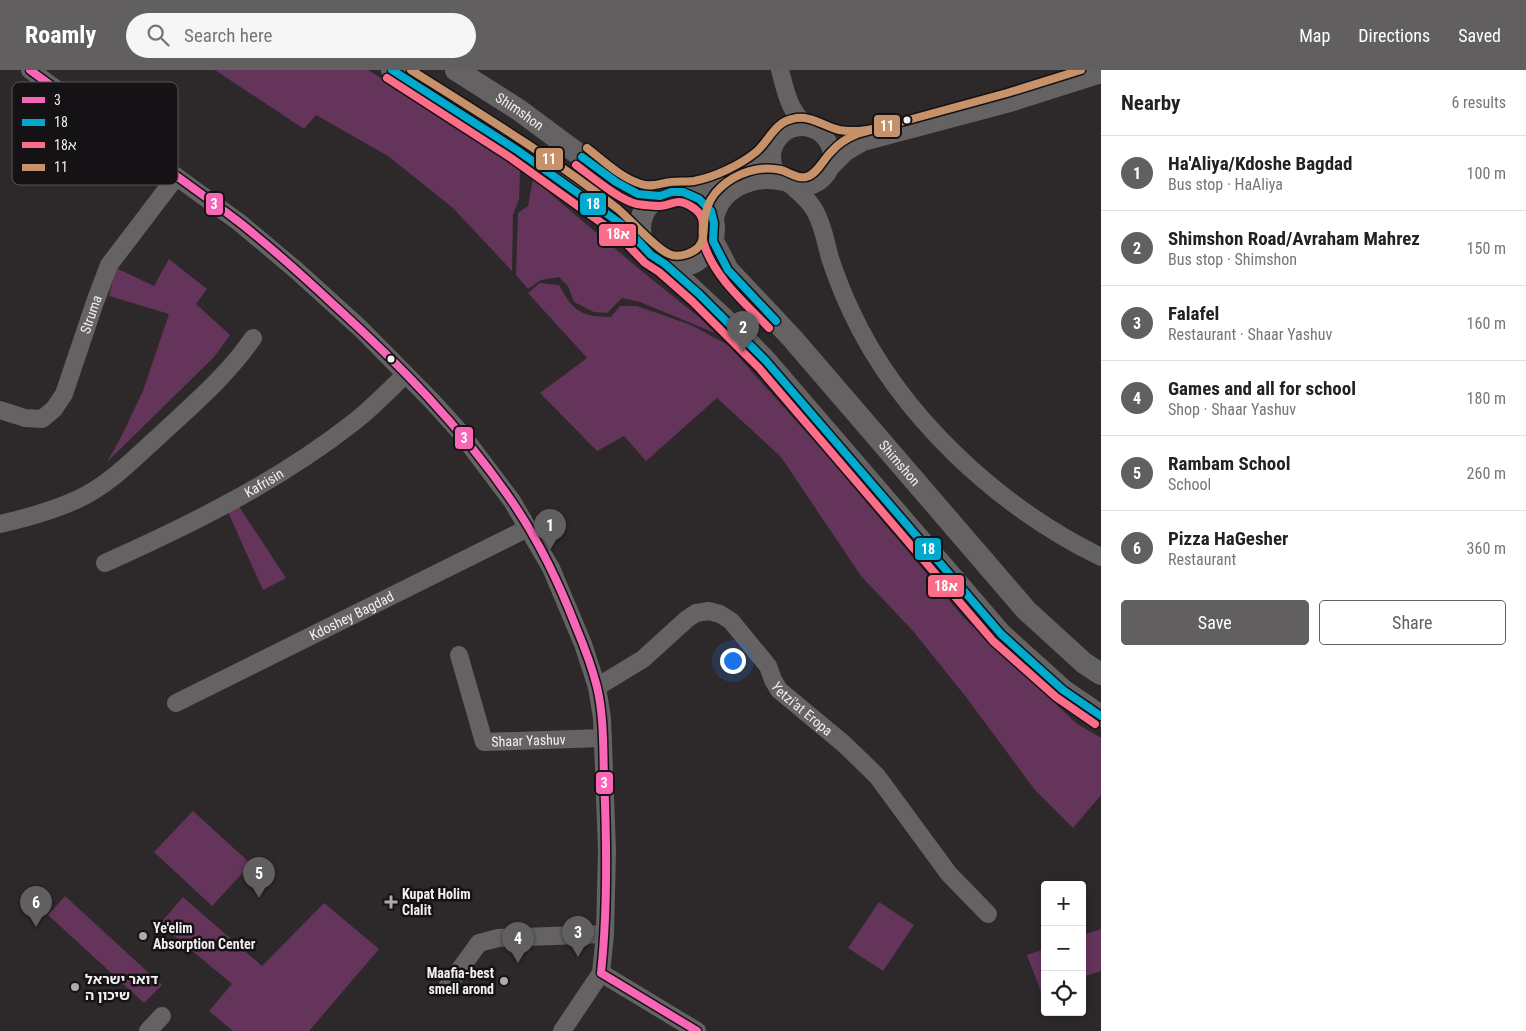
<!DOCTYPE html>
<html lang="en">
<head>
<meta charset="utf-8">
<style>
  :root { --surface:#fff; --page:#f6f6f6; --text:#222; --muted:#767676; --line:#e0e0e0; --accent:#615f60 }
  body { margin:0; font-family:"Roboto Condensed","Noto Sans Hebrew",sans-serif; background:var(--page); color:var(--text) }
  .controls { position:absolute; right:15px; bottom:15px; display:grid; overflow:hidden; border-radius:5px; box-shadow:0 2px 12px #0003 }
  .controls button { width:45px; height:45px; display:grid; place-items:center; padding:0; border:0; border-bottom:1px solid var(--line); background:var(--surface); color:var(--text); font:25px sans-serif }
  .you { position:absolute; left:732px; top:590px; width:18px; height:18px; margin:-12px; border:4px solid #fff; border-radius:50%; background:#1a73e8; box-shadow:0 0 0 8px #1a73e833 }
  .badge { display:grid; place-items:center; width:32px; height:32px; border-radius:50%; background:var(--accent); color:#fff; font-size:16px; font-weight:700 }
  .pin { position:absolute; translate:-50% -41px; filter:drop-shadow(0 1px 2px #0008) }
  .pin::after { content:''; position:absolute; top:26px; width:18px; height:15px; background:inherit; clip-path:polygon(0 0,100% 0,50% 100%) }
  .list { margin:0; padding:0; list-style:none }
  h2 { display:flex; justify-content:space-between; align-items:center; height:65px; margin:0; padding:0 20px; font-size:21px }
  h2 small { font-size:16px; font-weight:400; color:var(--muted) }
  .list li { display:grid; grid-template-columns:32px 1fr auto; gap:15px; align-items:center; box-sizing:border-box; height:75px; padding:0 20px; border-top:1px solid var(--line) }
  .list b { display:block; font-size:19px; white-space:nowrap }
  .list p { margin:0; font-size:16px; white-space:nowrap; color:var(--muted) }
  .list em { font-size:16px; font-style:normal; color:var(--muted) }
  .actions { display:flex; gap:10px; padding:15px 20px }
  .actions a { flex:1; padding:11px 0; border:1px solid var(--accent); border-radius:5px; text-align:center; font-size:18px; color:var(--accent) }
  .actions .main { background:var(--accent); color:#fff }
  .icon { flex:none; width:28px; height:28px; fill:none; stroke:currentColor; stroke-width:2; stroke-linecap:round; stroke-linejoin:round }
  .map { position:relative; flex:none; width:1101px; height:961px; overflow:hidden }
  header { display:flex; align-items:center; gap:30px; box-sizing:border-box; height:70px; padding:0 25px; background:var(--accent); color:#fff }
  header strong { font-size:24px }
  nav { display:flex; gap:28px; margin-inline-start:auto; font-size:18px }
  .search { width:350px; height:45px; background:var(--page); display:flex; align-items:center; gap:12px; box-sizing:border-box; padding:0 18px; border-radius:28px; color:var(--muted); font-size:19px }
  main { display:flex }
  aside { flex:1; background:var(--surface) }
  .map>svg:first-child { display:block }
</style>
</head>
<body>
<header>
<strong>Roamly</strong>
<div class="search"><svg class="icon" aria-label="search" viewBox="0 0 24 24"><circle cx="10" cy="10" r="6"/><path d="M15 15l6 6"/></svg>Search here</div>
<nav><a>Map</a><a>Directions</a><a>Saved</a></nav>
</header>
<main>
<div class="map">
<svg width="1101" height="961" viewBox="0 0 1101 961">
  <rect width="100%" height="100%" fill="#2d292b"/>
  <path fill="#64345b" d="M215,0H368L470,63L520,101L519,129L513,145L512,201L453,138L388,86L316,45L304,59Z
    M533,109L638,198L700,248L715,263L640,232L622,228L607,243L594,242L574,232L568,216L559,207L541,210L528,219L516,205L518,143L528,136Z
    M169,189L207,219L196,234L230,265L214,287L107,392L120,369L143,321L169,244L109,226L116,198L154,216Z
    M540,213L559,215C574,242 580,246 611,247L620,236H637L691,255L728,275L823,381L964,548L1076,653L1101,668V725L1073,758L1035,720L966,627L913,561L861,506L781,387L717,328L646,391L624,366L597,381L540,323L587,288L528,223Z
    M238,435L286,508L263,520L228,442Z
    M193,741L251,794L212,836L154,782Z
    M65,826L162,915L144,933L48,845Z
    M183,827L262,896L324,833L379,879L309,961H233L209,941L232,914L160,854Z
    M879,832L914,855L883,901L848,878Z
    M1101,859V901L1082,907V865Z
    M1045,879V921L1041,922L1027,885Z"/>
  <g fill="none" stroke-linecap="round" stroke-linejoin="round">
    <g stroke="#646263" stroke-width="18">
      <path d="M30,0L240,153L296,200L361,259L432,331L460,362L512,431L551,498L583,574L597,617L602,648L607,780L605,864L601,903L562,961"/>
      <path d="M780,0C786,23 790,46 812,59"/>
      <circle cx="802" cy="87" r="30"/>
      <path d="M831,97L846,82L863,72L1010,33L1101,4"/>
      <path d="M792,116C801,124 810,131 815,141C823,155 826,173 830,188C836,206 843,224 851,241C900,346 997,436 1101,487"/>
      <path d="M683,122L713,116L759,92L773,78"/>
      <path d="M714,153C719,118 753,105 784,112"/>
      <path id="s1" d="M0,340L25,348L42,349L54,339L64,324L95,232L109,195L176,107"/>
      <path d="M0,454C26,448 52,441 76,430C108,416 132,390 158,367C191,336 227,306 253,268"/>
      <path id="s2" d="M105,493C192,454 279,411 354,352C372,338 388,321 405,305"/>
      <path id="s3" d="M459,585L484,672L603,668"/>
      <path id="s4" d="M597,617L643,589L687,549L696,543L709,541L720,544L731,551L768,596L773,610L779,620L844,674L877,706L949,804L988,844"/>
      <path id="s5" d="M176,633L528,458"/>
      <path d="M601,903L697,961"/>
      <path d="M447,917L479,873L498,868L605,864"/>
      <path d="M148,961L162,946"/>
    </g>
    <g stroke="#656264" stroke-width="22">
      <path d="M392,0C445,33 497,66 548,102C581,125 614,148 644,176"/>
      <path id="s6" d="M456,0L519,40L616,112L638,124L660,126"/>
      <circle cx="677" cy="159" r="37"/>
      <path id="s7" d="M713,171L728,200L792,268L1026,540L1084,593L1101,604"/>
      <path d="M665,194L734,258L766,291L1001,564L1063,620L1101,646"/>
    </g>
    <g stroke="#141214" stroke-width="11">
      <path id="bus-1" d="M30,0C99,51 170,100 239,152C272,178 303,206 334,235C399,294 461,357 511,430C538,469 559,513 576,557C584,576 592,597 597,617C604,646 603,678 604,708C607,773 608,838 601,903
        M601,903L697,961"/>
    </g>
    <g stroke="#141214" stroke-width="11">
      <path id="bus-2" d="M392,0L517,80L624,156L651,185L665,194L699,224L766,291L1001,564L1063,620L1101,646
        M582,87L616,112L638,124L660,126L671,122H683L699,129L711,141L714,153L713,171L728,200L776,251"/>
    </g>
    <g stroke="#141214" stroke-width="11">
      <path id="bus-3" d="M387,8L511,88L617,164L645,193L659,202L692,231L759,298L993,571L1056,627L1095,654
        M576,95C591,106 619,130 637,134C644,135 653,136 660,136C674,135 676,127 692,137C710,148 699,160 704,174C714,207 746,234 769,258"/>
    </g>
    <g stroke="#141214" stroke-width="11">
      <path id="bus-4" d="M411,0C481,44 553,88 618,139C631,150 656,179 669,184C675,187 681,186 687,184C708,177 702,162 705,146C707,135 713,124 721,117C736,103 760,95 781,100C789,102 797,109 806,107C817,105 824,88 832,81C839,73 847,68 857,64L1007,23L1081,0
        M587,78C604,91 621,108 641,114C651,118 661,113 671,112C679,111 687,112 694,111C715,107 740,95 756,82C769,71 774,53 792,49C810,44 823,56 839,60C855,63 870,60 885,56"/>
    </g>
    <use href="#bus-1" stroke="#fa66b7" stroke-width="8"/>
    <use href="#bus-2" stroke="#00a9ce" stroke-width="8"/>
    <use href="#bus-3" stroke="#fb6d88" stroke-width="8"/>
    <use href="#bus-4" stroke="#c7916a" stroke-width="8"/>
  </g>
  <g fill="#f2eff1" stroke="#141214" stroke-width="2">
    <circle cx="907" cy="50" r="4.5"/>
    <circle cx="391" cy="289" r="4.5"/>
  </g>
  <g fill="#adaaac" stroke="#141214" stroke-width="2">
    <path d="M388.5 824.5h5v5h5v5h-5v5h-5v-5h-5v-5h5z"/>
    <circle cx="143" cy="866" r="5"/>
    <circle cx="504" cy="911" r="5"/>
    <circle cx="75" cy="917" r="5"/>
  </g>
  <g text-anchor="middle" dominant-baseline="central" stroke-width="5" stroke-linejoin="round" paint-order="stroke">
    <g font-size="14" fill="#f2eff1" stroke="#141214">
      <text stroke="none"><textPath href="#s6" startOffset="76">Shimshon</textPath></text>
      <text stroke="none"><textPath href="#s1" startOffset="161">Struma</textPath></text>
      <text stroke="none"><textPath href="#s7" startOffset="291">Shimshon</textPath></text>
      <text stroke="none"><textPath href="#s2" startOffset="178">Kafrisin</textPath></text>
      <text stroke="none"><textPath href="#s5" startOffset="196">Kdoshey Bagdad</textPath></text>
      <text stroke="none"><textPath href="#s4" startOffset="276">Yetzi'at Eropa</textPath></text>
      <text stroke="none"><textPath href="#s3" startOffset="135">Shaar Yashuv</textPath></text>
    </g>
    <g font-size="14" font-weight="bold" fill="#f2eff1" stroke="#141214" text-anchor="start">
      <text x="402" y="824">Kupat Holim<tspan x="402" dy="16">Clalit</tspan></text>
      <text x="153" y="858">Ye'elim<tspan x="153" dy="16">Absorption Center</tspan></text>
      <text x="494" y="903" text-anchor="end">Maafia-best<tspan x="494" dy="16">smell arond</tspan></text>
      <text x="85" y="909">דואר ישראל<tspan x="85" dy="16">שיכון ה</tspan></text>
    </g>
  </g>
  <rect x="12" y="12" width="166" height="103" rx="8" fill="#141214" stroke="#575456" stroke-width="1"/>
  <rect x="22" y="27" width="23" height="6" fill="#fa66b7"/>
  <rect x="22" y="49" width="23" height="7" fill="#00a9ce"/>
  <rect x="22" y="72" width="23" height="6" fill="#fb6d88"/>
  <rect x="22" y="94" width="23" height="7" fill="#c7916a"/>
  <g font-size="14" fill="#f2eff1">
    <text x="54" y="35">3</text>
    <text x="54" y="57">18</text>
    <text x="54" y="80">18א</text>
    <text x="54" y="102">11</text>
  </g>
  <g stroke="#141214" stroke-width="2">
    <rect x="873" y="44" width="28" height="24" rx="5" fill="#c7916a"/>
    <rect x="535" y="77" width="29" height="24" rx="5" fill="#c7916a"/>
    <rect x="205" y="122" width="19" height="24" rx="5" fill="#fa66b7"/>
    <rect x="579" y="122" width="28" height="24" rx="5" fill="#00a9ce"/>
    <rect x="598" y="153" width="39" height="24" rx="5" fill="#fb6d88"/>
    <rect x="454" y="356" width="20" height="24" rx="5" fill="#fa66b7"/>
    <rect x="914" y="467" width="28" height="24" rx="5" fill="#00a9ce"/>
    <rect x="927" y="504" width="38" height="24" rx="5" fill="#fb6d88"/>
    <rect x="595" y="701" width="19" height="24" rx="5" fill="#fa66b7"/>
  </g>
  <g font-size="14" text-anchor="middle" font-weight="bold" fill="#fff">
    <text x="887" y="61">11</text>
    <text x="549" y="94">11</text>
    <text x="214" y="139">3</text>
    <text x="593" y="139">18</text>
    <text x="618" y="169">18א</text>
    <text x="464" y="373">3</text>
    <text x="928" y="484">18</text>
    <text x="946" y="521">18א</text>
    <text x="604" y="718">3</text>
  </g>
</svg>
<div class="controls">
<button>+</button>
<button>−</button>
<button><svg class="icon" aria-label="locate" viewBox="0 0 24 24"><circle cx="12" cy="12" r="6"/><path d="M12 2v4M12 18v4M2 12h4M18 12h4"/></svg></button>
</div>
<div class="you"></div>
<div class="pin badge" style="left:550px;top:480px">1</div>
<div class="pin badge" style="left:743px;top:282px">2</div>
<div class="pin badge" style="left:578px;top:887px">3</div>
<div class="pin badge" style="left:518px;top:893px">4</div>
<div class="pin badge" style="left:259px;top:828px">5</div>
<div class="pin badge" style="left:36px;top:857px">6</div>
</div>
<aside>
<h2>Nearby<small>6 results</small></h2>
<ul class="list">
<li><span class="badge">1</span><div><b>Ha'Aliya/Kdoshe Bagdad</b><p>Bus stop · HaAliya</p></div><em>100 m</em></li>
<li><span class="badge">2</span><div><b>Shimshon Road/Avraham Mahrez</b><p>Bus stop · Shimshon</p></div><em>150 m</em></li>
<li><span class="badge">3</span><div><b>Falafel</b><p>Restaurant · Shaar Yashuv</p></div><em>160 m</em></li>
<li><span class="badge">4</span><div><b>Games and all for school</b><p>Shop · Shaar Yashuv</p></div><em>180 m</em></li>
<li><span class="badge">5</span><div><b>Rambam School</b><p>School</p></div><em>260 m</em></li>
<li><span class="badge">6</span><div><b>Pizza HaGesher</b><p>Restaurant</p></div><em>360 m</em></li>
</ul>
<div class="actions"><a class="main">Save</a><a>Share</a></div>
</aside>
</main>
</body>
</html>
